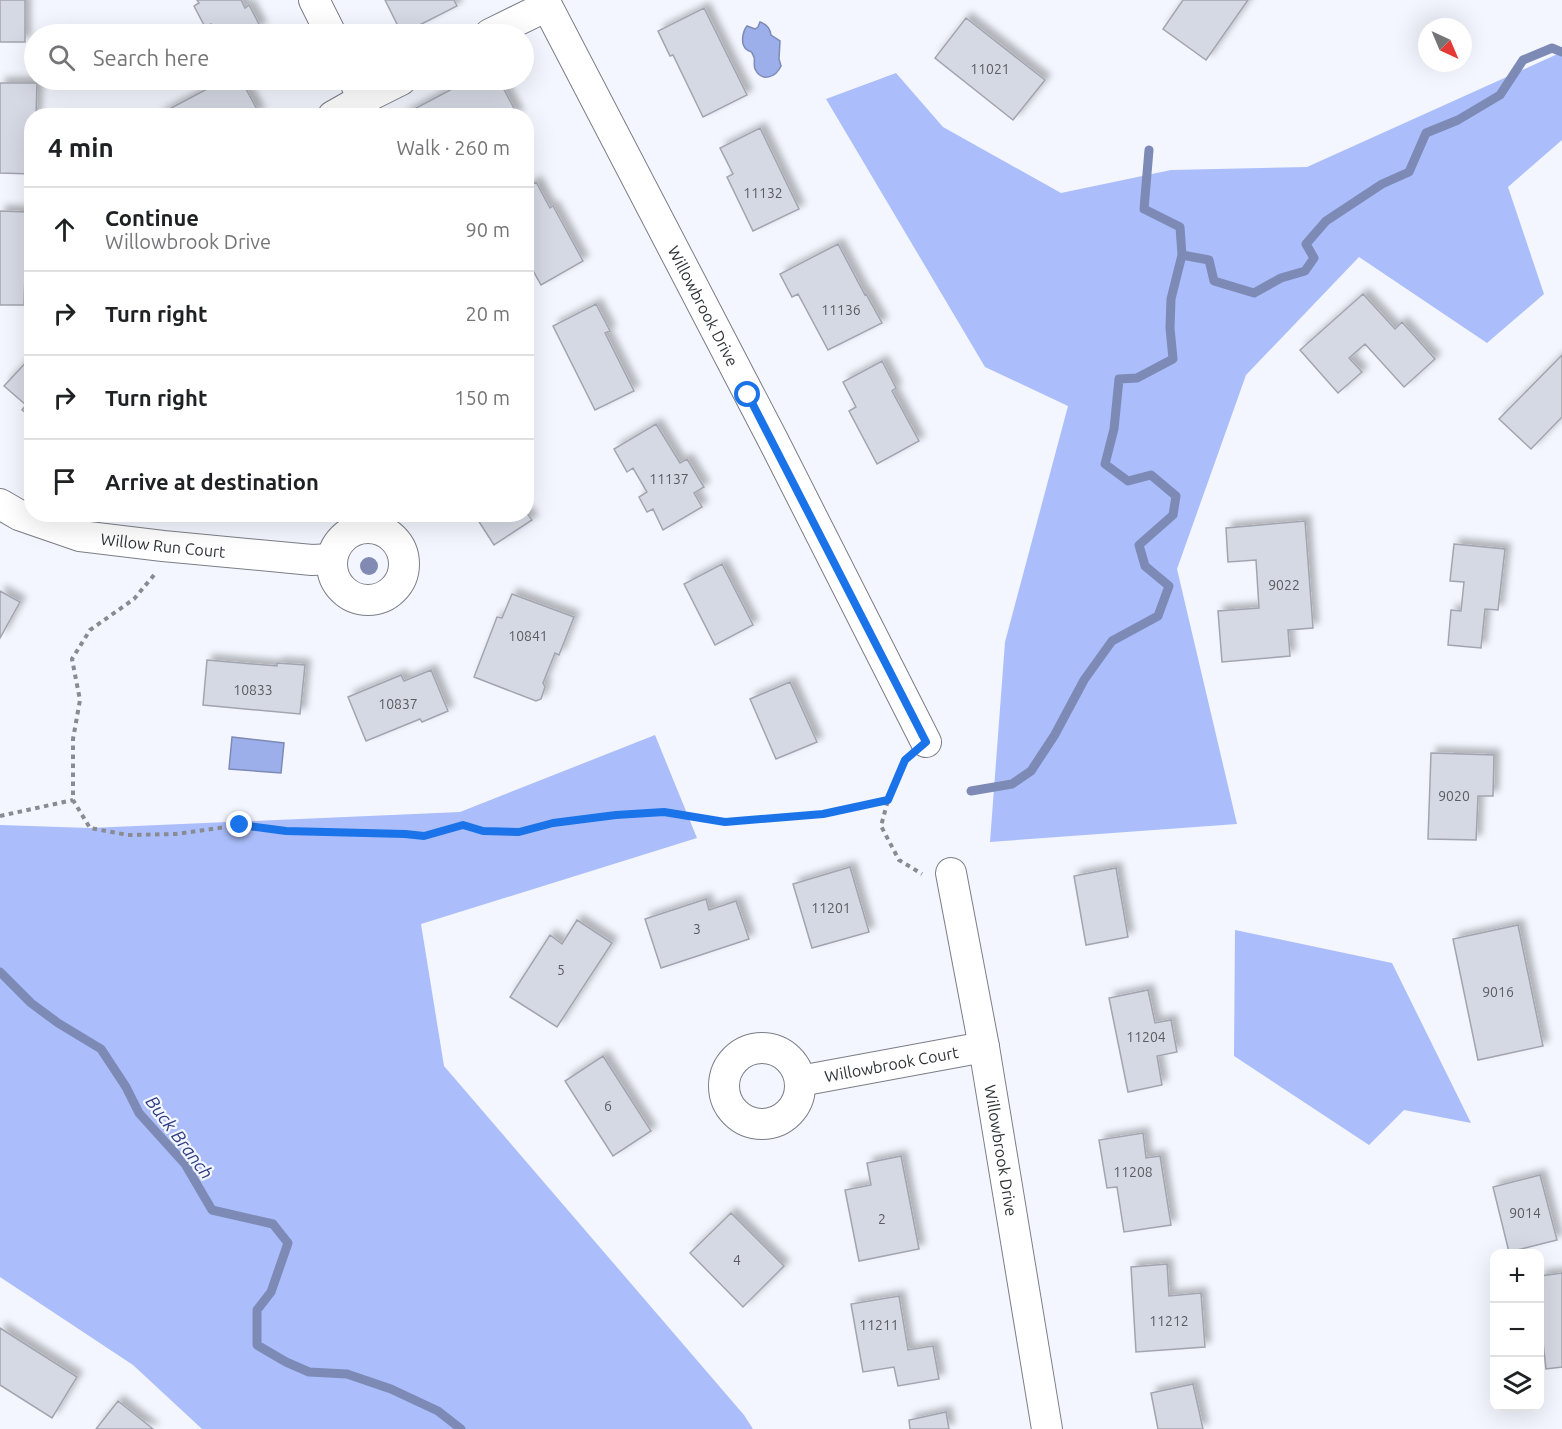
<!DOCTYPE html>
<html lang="en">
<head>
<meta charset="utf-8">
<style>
  :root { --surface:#fff; --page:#f2f2f2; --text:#202124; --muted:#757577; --line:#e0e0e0 }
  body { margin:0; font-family:Ubuntu,sans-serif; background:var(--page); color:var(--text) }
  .controls { position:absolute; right:18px; bottom:18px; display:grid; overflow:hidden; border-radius:12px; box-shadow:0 6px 24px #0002 }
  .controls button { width:54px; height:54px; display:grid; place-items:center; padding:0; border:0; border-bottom:2px solid var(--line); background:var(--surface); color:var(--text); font:30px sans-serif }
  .compass { position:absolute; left:1418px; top:18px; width:54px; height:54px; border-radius:50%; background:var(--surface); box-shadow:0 6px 24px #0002; rotate:136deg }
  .stop { position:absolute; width:18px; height:18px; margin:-14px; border:4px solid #1a73e8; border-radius:50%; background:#fff }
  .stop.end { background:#1a73e8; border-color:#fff; box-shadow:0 2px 6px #0008 }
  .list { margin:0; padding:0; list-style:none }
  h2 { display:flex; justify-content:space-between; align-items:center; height:78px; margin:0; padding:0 24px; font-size:26px }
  h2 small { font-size:20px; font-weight:400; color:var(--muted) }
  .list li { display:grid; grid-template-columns:39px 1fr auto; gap:18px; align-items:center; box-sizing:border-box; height:84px; padding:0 24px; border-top:2px solid var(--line) }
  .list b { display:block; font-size:22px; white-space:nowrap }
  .list p { margin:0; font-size:20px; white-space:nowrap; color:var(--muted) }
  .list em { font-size:20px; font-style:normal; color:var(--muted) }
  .icon { flex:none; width:33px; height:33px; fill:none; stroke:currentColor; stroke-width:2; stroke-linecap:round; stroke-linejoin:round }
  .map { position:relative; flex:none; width:1562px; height:1429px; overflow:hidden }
  .search { position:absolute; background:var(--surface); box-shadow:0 6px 24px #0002; left:24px; top:24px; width:510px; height:66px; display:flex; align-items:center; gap:15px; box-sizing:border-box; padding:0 21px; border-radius:33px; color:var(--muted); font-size:22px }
  .panel { position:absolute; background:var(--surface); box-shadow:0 6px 24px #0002; left:24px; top:108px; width:510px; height:414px; border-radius:24px }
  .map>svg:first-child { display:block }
</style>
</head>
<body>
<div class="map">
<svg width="1562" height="1429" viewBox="0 0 1562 1429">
  <defs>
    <filter id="shadow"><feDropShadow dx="5.5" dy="-5.5" stdDeviation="3" flood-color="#0004"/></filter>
  </defs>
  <rect width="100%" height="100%" fill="#f3f6fe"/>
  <path fill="#abbefb" d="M1562,52V140L1508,187L1544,294L1487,343L1359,257L1246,375L1177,569L1237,824L990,842L1005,642L1068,406L985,367L826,99L896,73L943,127L1061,193L1171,170L1307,167Z
    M655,735L697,838L421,924L444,1066L744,1415L753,1429H202L133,1365L0,1277V825L90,828L460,812Z
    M1235,930L1392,963L1471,1123L1404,1110L1369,1145L1234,1056Z"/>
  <path fill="#9cafeb" stroke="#7c8ab5" stroke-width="1.5" d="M760,22C767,24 770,28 771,35L780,41L779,59L781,66C776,77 762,83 755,69C753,64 756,59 753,55C750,48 751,54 746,49C740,43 743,31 747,26L755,29L758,27Z
    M232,737L284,743L281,773L229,769Z"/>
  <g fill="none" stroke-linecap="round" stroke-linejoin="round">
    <path stroke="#7c8ab5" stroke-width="9" d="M1149,150L1144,209L1180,227L1182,255
      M971,791L1012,784L1031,771L1054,736L1084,680L1112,641L1158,616L1169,586L1145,566L1139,545L1173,515L1176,496L1151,475L1128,481L1105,464L1114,429L1119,379L1137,378L1173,359L1170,328L1171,299L1182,255L1209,260L1214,281L1254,293L1281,278L1305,271L1314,258L1306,244L1326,221L1382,184L1409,172L1426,133L1458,120L1500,95L1523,60L1552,48L1562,52
      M0,972L31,1003L58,1023L101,1049L126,1087L139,1113L185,1164L212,1210L273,1224L288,1243L271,1292L257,1310V1345L286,1362L309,1372L347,1374L391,1389L438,1411L461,1429"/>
  </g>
  <path fill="#d5d9e3" stroke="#a2a5af" stroke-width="1.5" filter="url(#shadow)" d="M0,0H25V42H0Z
    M197,0H241L245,8L249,5L261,28L248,34H217L211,24L205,27L194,6L199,3Z
    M385,0H454L457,6L402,34Z
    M1183,0H1248L1206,60L1163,29Z
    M704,8L747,95L703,117L673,55L670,56L658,31Z
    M966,18L1045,80L1013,120L935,58Z
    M224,80H241L259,113L254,116H156Z
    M469,80H499L518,116H401Z
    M0,83H37L36,116H32V174L0,173Z
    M760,128L799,209L753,231L727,177L733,174L720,148Z
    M536,182L550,208L553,206L583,261L541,285L526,258V188Z
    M0,211L27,212L24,305H0Z
    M838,244L865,295L866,294L882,323L828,350L798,294L792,297L780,274Z
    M1363,294L1395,329L1402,322L1435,359L1404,387L1365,344L1349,358L1362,372L1338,393L1300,350Z
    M596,304L610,331L605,333L634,391L595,410L553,326Z
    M1562,355V417L1531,449L1499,419Z
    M32,356V418L22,410L26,405L4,386Z
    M882,361L896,388L892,391L919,441L877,464L849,411L856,407L843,382Z
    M656,424L680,463L687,459L704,487L694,493L702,507L663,530L653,509L647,512L639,497L647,492L633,468L627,472L614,449Z
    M526,512L532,520L494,545L474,514H526Z
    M1305,521L1313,628L1288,630L1290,656L1222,662L1218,611L1259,608L1256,560L1228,562L1226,528Z
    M1454,544L1505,549L1498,610L1485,609L1481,648L1448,645L1451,610L1461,611L1464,582L1450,581Z
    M722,564L753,625L715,645L684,584Z
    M0,591L20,602L0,638Z
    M512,594L574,617L559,655L555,653L543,683L545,687L541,699L536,701L474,677L497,617L502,618Z
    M207,660L277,666V663L305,665L300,714L203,705Z
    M431,670L448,711L422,722L420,719L366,741L348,697L401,675L404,681Z
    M790,682L817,742L776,759L750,699Z
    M1431,753L1494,755L1493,796H1478L1476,840L1428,839Z
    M850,867L869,932L812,948L793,884Z
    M1116,868L1128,937L1086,945L1074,876Z
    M706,899L709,910L736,901L749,939L661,968L645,919Z
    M577,920L612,943L557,1027L510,997L550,935L562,944Z
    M1518,925L1543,1046L1478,1060L1453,939Z
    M1148,990L1155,1023L1171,1020L1177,1052L1157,1056L1162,1085L1128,1092L1109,998Z
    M603,1056L651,1131L613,1156L565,1081Z
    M1143,1133L1146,1158L1160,1156L1171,1225L1124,1232L1117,1187L1107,1188L1099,1140Z
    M901,1156L919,1249L859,1261L845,1190L871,1185L867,1163Z
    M1540,1175L1557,1240L1509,1252L1493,1187Z
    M731,1213L784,1266L743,1307L690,1253Z
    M1167,1264L1169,1296L1201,1293L1205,1347L1136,1352L1131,1267Z
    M1562,1273V1367L1546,1369L1540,1315V1276Z
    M899,1296L908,1350L933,1346L939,1379L898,1386L894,1367L863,1372L851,1304Z
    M0,1328L77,1377L52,1418L0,1385Z
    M1193,1384L1203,1429H1158L1151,1393Z
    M118,1401L153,1429H96Z
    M946,1412L949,1429H910L909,1420Z"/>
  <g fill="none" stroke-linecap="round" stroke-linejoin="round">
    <g stroke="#7b7e87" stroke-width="32">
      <g id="street">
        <path d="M314,0L331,34"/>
        <path id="s1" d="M544,0L773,440L926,742"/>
        <path d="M490,34L547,6"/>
        <path d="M363,99L401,80"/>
        <path d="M333,116L363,99L354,80"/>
        <path id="s2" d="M0,504L19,515L80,536L163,546L312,560L332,559"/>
        <circle cx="368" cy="564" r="36"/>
        <path id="s3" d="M951,873L984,1047L1047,1429"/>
        <circle cx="762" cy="1086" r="38"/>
        <path id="s4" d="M800,1081L984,1047"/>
      </g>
    </g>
    <path stroke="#898b91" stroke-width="4" stroke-dasharray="4.5 4.5" stroke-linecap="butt" d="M154,575L134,599L90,630L72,659L80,700L73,739V800L90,828L128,835L176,834L240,825L286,831L405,834L424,836L463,825L483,831L519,832L553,823L616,815L664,812L725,822L823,814L888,800
      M905,760L888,800L881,826L899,860L922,874
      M0,816L73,800"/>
    <use href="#street" stroke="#fff" stroke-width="30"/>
  </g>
  <circle fill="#818ab3" cx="369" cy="566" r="9"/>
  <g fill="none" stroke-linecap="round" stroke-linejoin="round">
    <path stroke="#1a73e8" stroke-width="8" d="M240,825L286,831L405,834L424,836L463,825L483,831L519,832L553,823L616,815L664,812L725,822L823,814L888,800L905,760L926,742L748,395"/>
  </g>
  <g text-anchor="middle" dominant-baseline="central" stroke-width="4.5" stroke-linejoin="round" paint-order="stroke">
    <g font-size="14" fill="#595c61">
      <text x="990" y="69">11021</text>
      <text x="763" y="193">11132</text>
      <text x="841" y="310">11136</text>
      <text x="669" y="479">11137</text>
      <text x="1284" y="585">9022</text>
      <text x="528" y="636">10841</text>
      <text x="253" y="690">10833</text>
      <text x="398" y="704">10837</text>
      <text x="1454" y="796">9020</text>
      <text x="831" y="908">11201</text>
      <text x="697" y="929">3</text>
      <text x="561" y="970">5</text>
      <text x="1498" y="992">9016</text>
      <text x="1146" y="1037">11204</text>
      <text x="608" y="1106">6</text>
      <text x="1133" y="1172">11208</text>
      <text x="1525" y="1213">9014</text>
      <text x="882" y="1219">2</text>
      <text x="737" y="1260">4</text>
      <text x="1169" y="1321">11212</text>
      <text x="879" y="1325">11211</text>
    </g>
    <g font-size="16" fill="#303236" stroke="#f3f6fe">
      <text stroke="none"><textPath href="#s1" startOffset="345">Willowbrook Drive</textPath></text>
      <text stroke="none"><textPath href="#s2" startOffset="170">Willow Run Court</textPath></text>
      <text stroke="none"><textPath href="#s4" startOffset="93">Willowbrook Court</textPath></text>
      <text stroke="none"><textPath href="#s3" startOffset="282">Willowbrook Drive</textPath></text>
    </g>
    <g font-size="18" font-style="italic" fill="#2e3d84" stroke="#f3f6fe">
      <text transform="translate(180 1137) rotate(53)">Buck Branch</text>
    </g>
  </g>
</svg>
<div class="controls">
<button>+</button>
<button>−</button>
<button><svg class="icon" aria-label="layers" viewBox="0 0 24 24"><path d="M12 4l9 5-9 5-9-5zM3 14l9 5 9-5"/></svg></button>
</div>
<svg class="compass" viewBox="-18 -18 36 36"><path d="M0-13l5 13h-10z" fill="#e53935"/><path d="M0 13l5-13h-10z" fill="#757577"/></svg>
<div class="stop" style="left:748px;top:395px"></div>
<div class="stop end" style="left:240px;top:825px"></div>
<div class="search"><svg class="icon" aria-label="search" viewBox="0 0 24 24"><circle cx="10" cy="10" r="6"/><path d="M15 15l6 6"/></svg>Search here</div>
<section class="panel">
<h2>4 min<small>Walk · 260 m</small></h2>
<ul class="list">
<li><svg class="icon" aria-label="ahead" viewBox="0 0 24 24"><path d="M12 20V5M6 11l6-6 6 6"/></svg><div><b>Continue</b><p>Willowbrook Drive</p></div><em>90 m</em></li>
<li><svg class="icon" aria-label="right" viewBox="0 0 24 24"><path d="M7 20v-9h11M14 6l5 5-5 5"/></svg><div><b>Turn right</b></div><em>20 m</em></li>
<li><svg class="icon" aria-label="right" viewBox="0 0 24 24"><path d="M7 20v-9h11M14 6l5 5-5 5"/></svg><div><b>Turn right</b></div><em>150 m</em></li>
<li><svg class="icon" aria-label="arrive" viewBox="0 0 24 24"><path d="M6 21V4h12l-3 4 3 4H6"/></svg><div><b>Arrive at destination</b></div></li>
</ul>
</section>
</div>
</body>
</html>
